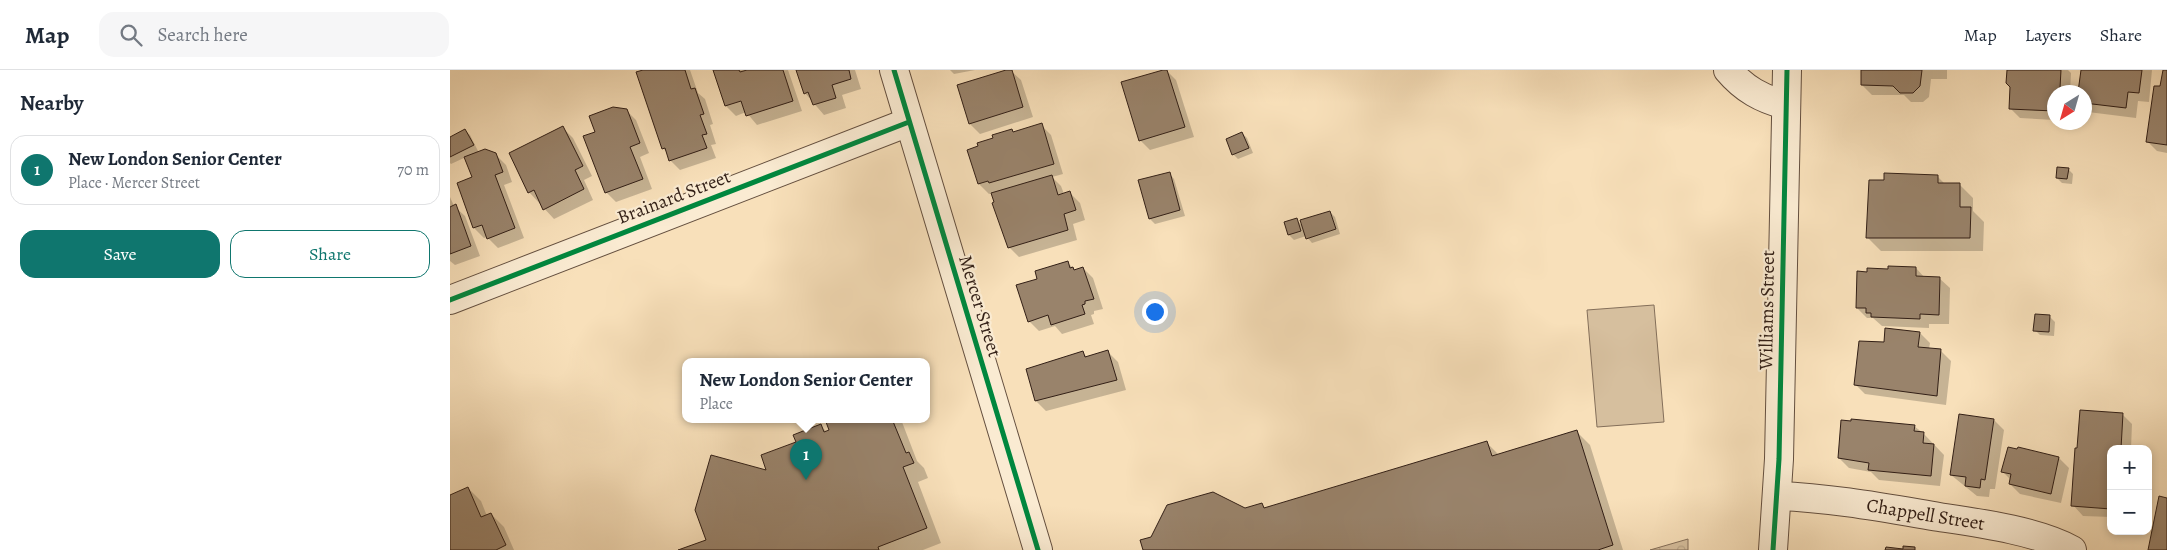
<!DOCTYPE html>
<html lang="en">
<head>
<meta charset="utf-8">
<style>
  :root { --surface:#fff; --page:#f6f6f7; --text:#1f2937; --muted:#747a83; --line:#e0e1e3; --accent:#0f766e }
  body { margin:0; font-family:Alegreya,serif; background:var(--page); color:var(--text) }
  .controls { position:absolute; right:15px; bottom:15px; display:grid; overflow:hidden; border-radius:10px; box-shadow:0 2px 8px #0003 }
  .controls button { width:45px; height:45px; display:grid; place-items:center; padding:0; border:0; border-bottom:1px solid var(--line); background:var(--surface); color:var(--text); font:25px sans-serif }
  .compass { position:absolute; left:1597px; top:15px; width:45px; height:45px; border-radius:50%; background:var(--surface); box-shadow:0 2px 8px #0003; rotate:217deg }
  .you { position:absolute; left:704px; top:241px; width:18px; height:18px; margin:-12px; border:4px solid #fff; border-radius:50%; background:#1a73e8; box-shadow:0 0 0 8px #1a73e833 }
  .badge { display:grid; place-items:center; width:32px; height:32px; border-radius:50%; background:var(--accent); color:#fff; font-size:16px; font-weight:700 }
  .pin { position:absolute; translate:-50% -41px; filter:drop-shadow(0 1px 2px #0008) }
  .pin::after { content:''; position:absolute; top:26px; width:18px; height:15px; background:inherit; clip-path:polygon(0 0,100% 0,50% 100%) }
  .popup { position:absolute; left:232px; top:288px; width:248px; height:65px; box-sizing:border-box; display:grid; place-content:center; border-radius:10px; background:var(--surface); filter:drop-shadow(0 1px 4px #0005); font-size:16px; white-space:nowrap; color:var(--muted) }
  .popup b { font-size:19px; color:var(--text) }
  .popup::after { content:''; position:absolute; left:50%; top:100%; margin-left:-10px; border:10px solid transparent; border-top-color:var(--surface) }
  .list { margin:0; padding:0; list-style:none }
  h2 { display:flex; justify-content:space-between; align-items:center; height:65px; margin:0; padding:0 20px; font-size:21px }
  h2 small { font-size:16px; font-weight:400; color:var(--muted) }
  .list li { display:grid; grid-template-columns:32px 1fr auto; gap:15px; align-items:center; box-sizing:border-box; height:70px; margin:0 10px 10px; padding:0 10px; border:1px solid var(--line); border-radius:15px }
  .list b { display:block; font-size:19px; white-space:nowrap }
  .list p { margin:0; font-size:16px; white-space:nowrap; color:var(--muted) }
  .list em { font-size:16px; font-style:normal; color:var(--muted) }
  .actions { display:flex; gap:10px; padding:15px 20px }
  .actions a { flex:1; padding:11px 0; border:1px solid var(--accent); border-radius:15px; text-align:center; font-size:18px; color:var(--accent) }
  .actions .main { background:var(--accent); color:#fff }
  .icon { flex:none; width:28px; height:28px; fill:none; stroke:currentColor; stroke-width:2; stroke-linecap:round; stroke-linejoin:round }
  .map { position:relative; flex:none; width:1717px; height:480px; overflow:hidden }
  header { display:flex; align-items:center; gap:30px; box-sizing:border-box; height:70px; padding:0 25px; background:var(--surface); border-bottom:1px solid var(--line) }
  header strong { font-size:24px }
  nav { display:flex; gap:28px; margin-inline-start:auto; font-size:18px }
  .search { width:350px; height:45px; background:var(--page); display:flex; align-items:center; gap:12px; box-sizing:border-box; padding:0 18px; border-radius:15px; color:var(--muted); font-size:19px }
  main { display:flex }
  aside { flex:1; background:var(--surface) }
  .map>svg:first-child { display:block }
</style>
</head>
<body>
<header>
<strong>Map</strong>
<div class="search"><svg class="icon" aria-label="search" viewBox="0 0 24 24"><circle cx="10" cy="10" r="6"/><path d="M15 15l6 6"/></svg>Search here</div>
<nav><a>Map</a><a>Layers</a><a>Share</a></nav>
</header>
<main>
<aside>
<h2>Nearby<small></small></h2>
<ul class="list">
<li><span class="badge">1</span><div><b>New London Senior Center</b><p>Place · Mercer Street</p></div><em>70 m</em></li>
</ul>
<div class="actions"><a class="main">Save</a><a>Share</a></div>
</aside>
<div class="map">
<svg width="1717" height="480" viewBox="0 0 1717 480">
  <defs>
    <pattern id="park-crowns" width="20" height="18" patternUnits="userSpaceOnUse" patternTransform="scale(1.25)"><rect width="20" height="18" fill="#d6bf9e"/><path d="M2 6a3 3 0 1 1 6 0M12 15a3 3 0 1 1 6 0" fill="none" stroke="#b8a487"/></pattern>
  </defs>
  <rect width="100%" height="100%" fill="#f8e0ba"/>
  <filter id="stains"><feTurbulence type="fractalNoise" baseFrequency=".004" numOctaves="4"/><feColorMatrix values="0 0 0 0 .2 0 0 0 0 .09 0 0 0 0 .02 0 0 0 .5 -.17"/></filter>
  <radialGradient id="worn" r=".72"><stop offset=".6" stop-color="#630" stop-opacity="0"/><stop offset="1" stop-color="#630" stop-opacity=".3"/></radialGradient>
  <path fill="#d6bf9e" stroke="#846f5a" d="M1204,235L1214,352L1147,357L1137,240Z"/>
  <path fill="url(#park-crowns)" stroke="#846f5a" d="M1238,469V480H1200Z"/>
  <path fill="#0003" d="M197,0H240L248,23L255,29L263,54L260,55L266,74L261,75L266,88L230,100L220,90L218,84L213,78Z
    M264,0H295L296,2L338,0L352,41L307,55L296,42L286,46L276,36Z
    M348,0H405L411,19L392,25L396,38L374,45L355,23Z
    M500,0H525L504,4Z
    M560,0L571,10L583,47L530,64L520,54Z
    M716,0L726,10L744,67L700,80L690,70Z
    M1412,0H1497V9H1481L1479,27L1473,32H1461L1454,25H1422L1412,15Z
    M1558,0H1618L1621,3L1620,22H1604V50L1570,48L1560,38L1561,17Z
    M1632,0H1702L1699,32L1688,31L1686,48L1638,42L1634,38V22H1629Z
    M1714,0H1717V83L1707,81L1697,71L1711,18Z
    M176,40L186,50L199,83L190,87L202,119L166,132L156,122L146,62Z
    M591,55L601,65L613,104L602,107L611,116L614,124L620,123L630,133L635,150L623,154L627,170L569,187L559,177L542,123L539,124L529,114L518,81L562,61L564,63Z
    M113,58L123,68L142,106L134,110L143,130L104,149L79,122Z
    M15,60L20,65L29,83L45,84L56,95L62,112L54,115L74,168L48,178L37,167L34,168L24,158L9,113L23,108L16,87L1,94L0,93V68Z
    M792,63L797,68L803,83L788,89L783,84Z
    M1618,99L1623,104L1622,114L1612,113L1607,108Z
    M719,103L724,109L735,146L705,154L700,149Z
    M1488,107L1495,114L1510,115L1523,128V141L1534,152L1533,181H1431L1417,167Z
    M0,127L4,136L15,146L30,186L5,195L0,191Z
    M880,142L885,147L890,164L862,173L856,166L844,170L839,165L836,153L846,150L853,156Z
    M617,192L626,201L633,198L643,208L653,239L644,241V244L641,245L644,254L612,264L605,256L589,261L579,251L589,209Z
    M1466,198L1475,208H1489L1500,218L1499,254H1479V258L1432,256L1423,248H1417L1407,238L1418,203Z
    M1600,247L1605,252L1604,266L1590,265L1585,260Z
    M1470,263L1480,273L1479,279L1491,281L1501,291L1496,335L1415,324L1405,314L1435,273Z
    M658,282L668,292L676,320L596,341L586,331L577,300L633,283L638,288Z
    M1672,344L1682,354L1681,379H1661V447L1633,446L1623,435Z
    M390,349H449L452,352L467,391L474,398L478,408L468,412L491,473L473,480H232L258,470L314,402L371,356L377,362L380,361L378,353Z
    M1544,350L1554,360L1545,419H1540L1539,427L1527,426L1501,405Z
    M1464,356L1473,363L1494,385L1490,416L1429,410L1421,402L1399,398L1389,388Z
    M1127,362L1140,375L1173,480H694L795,439L812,435L816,439L1036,372L1049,385Z
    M1609,388L1619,398L1611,433L1570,424L1560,414L1561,410L1553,402Z
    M18,418L31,431L37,446L41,444L54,457L64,480H0V426Z"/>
  <path fill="#99836b" stroke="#321f16" d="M193,0H235L241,19L245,18L254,44L250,45L257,64L252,65L257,78L219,91L215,78L212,79L186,2Z
    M263,0H289L290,2L297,0H333L343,31L296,46L291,31L275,36Z
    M346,0H399L401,9L382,15L386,28L363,35L358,22L354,24Z
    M556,0H562L573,37L519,54L507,15Z
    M713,0H717L735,57L689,71L671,12Z
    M1411,0H1472L1470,16L1463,23H1450L1443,16L1411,15Z
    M1557,0H1611L1610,18L1614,19L1613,22H1604V41L1559,39L1560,17L1556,13Z
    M1631,0H1692L1689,23L1678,22L1676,38L1634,33V22H1628Z
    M1713,0H1717V75L1696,72L1704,16H1710Z
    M163,37L177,39L190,73L180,77L193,109L155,123L133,66L145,62L139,46Z
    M592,53L604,94L539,113L538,111L528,114L517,80L528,76L527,73L543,68L542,65L562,59L563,62Z
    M113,56L133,96L125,100L134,119L93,140L84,120L78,123L59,83Z
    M15,59L24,75L0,87V67Z
    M792,62L799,78L782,85L776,69Z
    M35,79L46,83L53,102L45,105L65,158L37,169L32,155L23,158L7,113L22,107L14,87Z
    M1607,97L1619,98L1617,109L1606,108Z
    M720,102L730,140L699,149L688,110Z
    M1434,103L1488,105V113H1510V137H1521L1520,168H1416L1419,110H1434Z
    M602,105L608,125L620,121L626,140L614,144L618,160L558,178L542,133L544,132L541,123Z
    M6,134L21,176L0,184V137Z
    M880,141L886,159L856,169L850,150Z
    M847,148L851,161L838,165L834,152Z
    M618,191L620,198L623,197L624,200L633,197L644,229L635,231V234L632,235L635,244L601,255L598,245L578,252L566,215L587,209L585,201Z
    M1438,196L1466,197V206L1490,207L1489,245L1470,244V249L1421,247V243H1416V238H1406L1407,201L1417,202V198L1438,199Z
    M1585,244L1600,245L1599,262L1583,261Z
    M1435,258L1470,262L1468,277L1491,279L1487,326L1404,315L1409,271L1434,272Z
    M658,280L667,310L585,331L576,299L633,281L635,287Z
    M1630,340L1673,343L1671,379H1661V439L1621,436L1625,378H1627Z
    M1509,344L1544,349L1535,410L1531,409L1530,418L1515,416L1516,407L1500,405Z
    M386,349H442L456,383L459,382L464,393L453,397L477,458L428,477L429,480H228L256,470L245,440L261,385L316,400L311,385L346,372L343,365L371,354L374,362L379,360L376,352Z
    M1401,349L1465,355L1464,361L1474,362L1473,373L1484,374L1481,406L1418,400L1419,393L1388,388L1391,350L1401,351Z
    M1127,360L1163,475L1148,480H693L690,470L701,467L717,435L763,422L795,438L812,433L814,438L1037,371L1042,386Z
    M1558,377L1567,379L1568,377L1609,387L1601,424L1559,414L1561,404L1551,402Z
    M18,417L31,447L41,443L56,475L46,480H0V425Z
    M1709,426L1717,428V480H1698Z
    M1453,476L1465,477V480H1435L1436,477L1453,479Z"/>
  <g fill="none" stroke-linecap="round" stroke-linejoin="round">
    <g stroke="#644f3f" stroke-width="30">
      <g id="minor">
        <path d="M444,0L588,480"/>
        <path d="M1278,0C1294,19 1312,29 1336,35"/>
        <path d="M0,230L459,52"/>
        <path id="s1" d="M1327,426C1382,428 1435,438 1489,447C1529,453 1588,461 1622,480"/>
      </g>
    </g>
    <g stroke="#644f3f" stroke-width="30">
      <path id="tertiary" d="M1323,480L1329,389L1337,0"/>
    </g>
    <use href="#minor" stroke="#faebd2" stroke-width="28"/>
    <use href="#tertiary" stroke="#faebd2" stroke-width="28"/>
    <g stroke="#faebd2" stroke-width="8">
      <path id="cycleway" d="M444,0L588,480
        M0,230L459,52
        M1323,480L1329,389L1337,0"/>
    </g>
    <use href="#cycleway" stroke="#00873e" stroke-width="5"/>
  </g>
  <g text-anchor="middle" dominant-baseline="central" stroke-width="4.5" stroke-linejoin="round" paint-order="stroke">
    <g font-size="19" fill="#321f16" stroke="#faebd2">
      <text transform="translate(224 127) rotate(-21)">Brainard Street</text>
      <text transform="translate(530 236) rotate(73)">Mercer Street</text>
      <text transform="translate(1317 240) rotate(-89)">Williams Street</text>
      <text stroke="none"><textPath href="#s1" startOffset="150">Chappell Street</textPath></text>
    </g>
  </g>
  <rect width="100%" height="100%" filter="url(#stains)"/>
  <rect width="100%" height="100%" fill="url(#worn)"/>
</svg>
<div class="controls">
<button>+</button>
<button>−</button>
</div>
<svg class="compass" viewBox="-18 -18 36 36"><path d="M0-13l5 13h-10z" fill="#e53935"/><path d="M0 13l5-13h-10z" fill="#747a83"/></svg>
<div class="you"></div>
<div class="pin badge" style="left:356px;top:410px">1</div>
<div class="popup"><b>New London Senior Center</b>Place</div>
</div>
</main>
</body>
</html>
